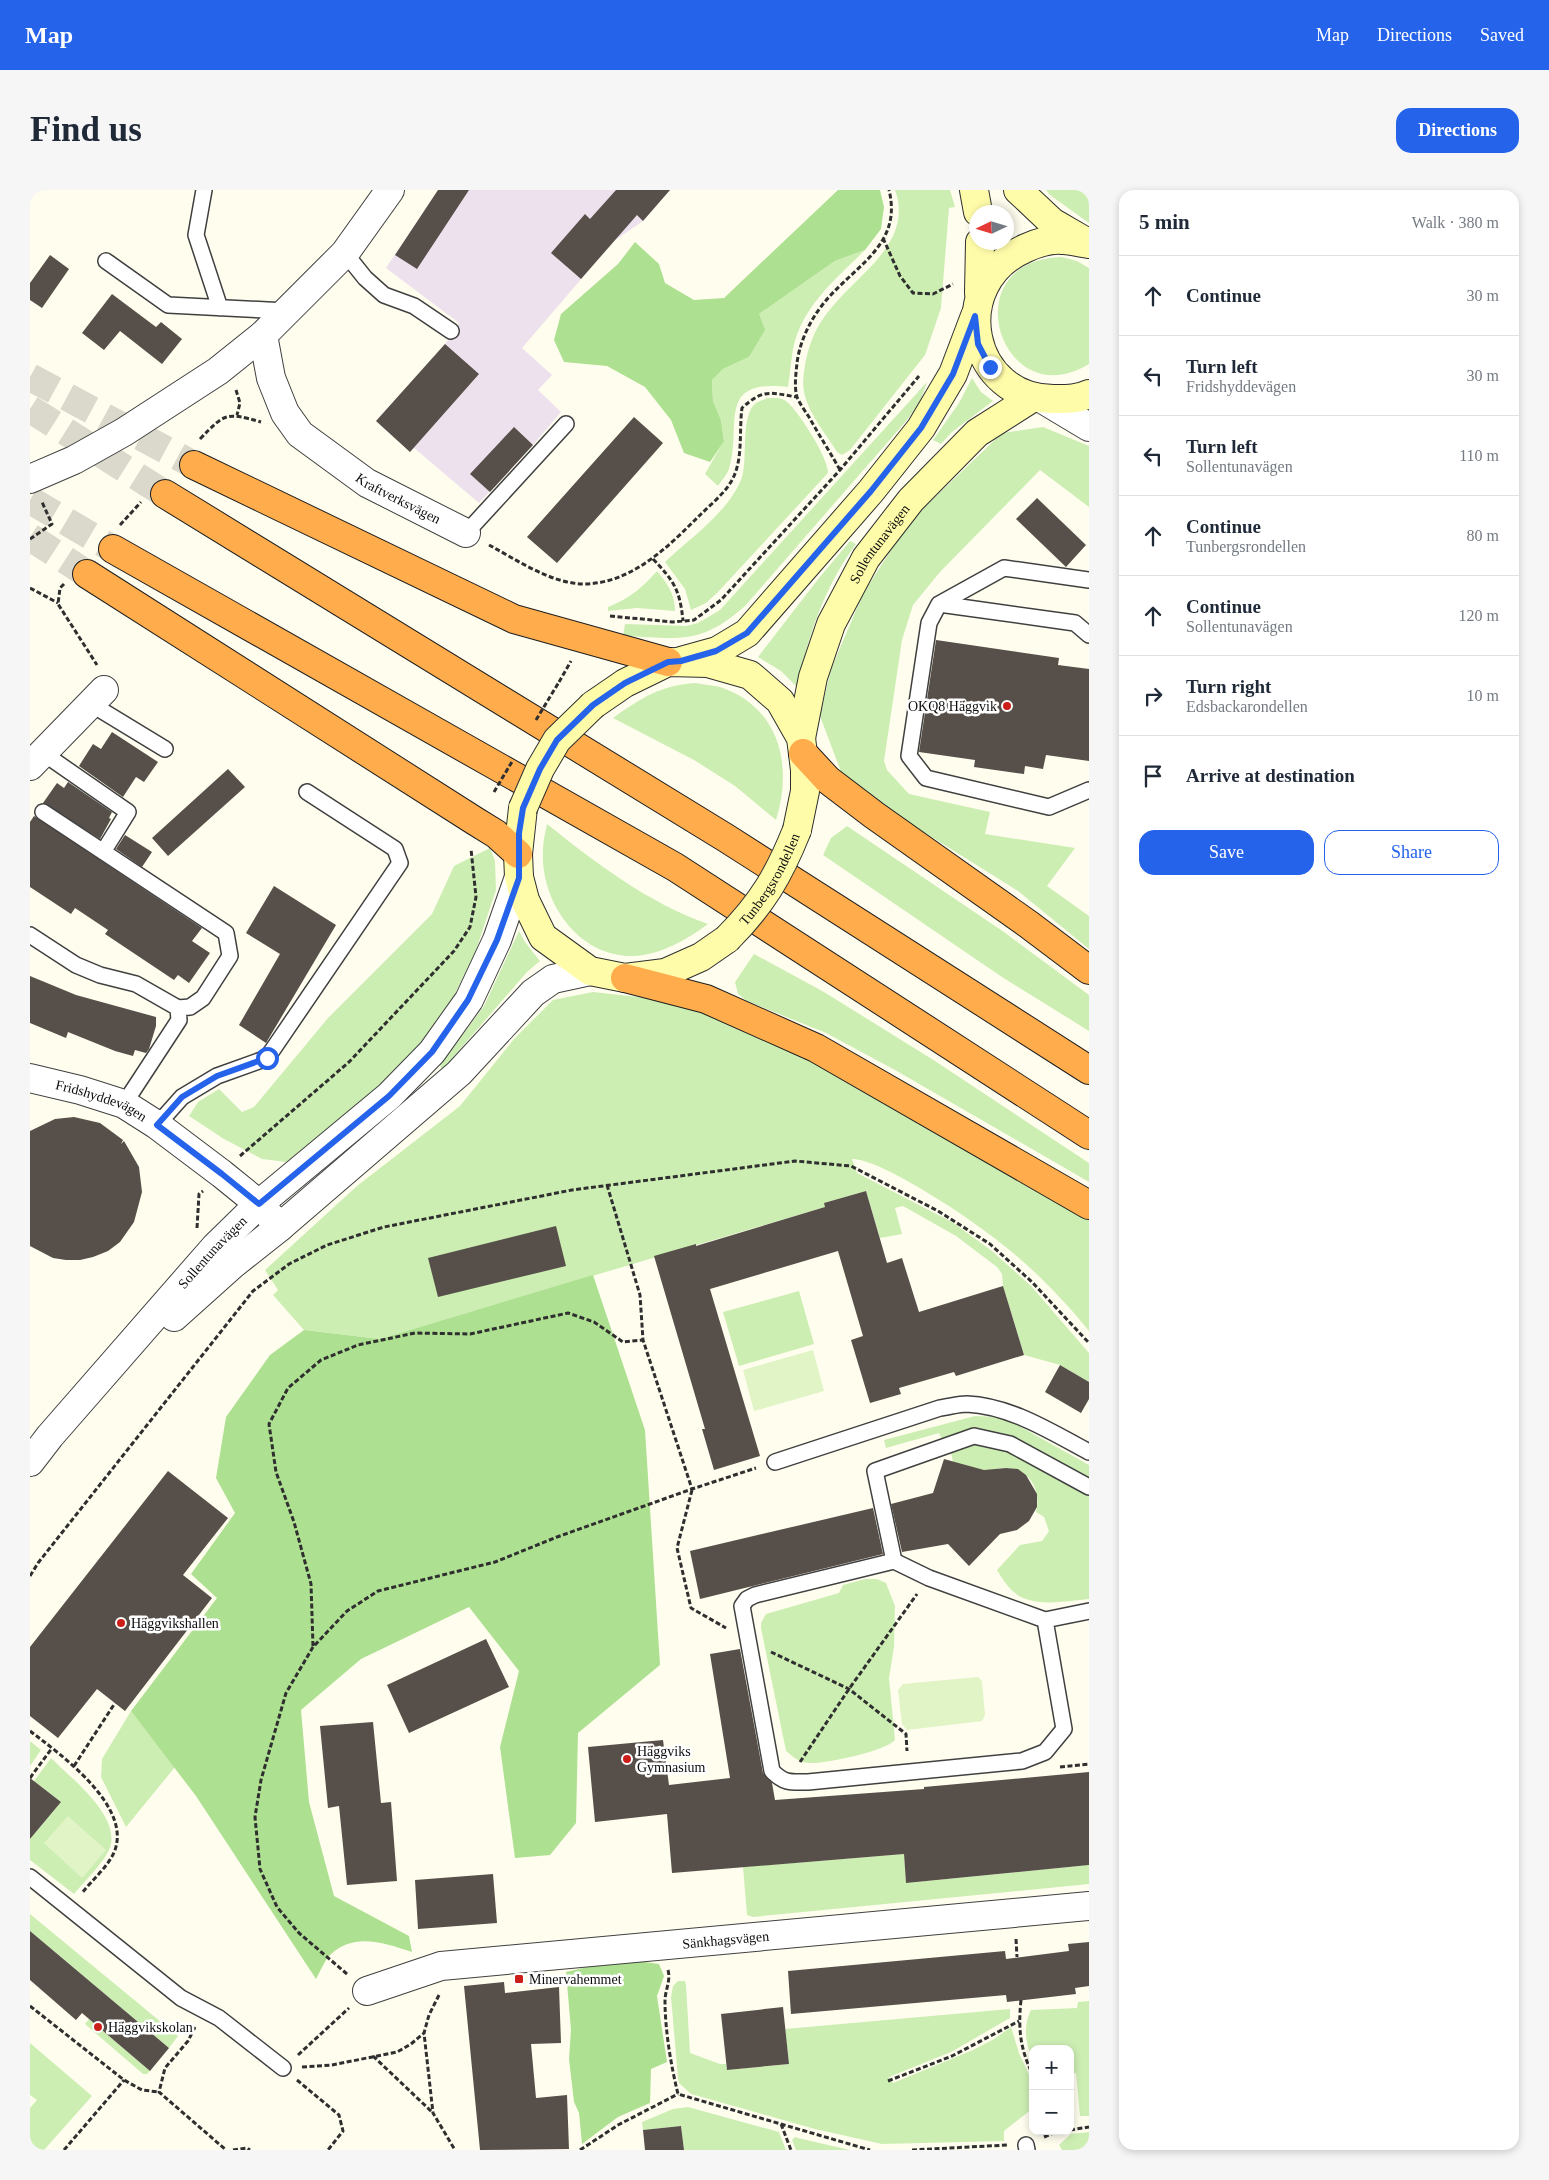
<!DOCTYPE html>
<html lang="en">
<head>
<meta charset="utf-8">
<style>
  :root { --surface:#fff; --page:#f6f6f7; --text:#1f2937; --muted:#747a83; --line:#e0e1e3; --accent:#2563eb }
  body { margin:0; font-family:Georgia,serif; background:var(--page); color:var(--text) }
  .controls { position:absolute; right:15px; bottom:15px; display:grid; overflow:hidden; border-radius:10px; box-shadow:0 2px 8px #0003 }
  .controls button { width:45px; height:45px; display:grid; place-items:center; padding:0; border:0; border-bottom:1px solid var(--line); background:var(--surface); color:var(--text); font:25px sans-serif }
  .compass { position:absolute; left:939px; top:15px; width:45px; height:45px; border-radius:50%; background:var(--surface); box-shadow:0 2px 8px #0003; rotate:266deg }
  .stop { position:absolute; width:15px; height:15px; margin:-11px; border:4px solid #2563eb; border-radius:50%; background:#fff }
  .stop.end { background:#2563eb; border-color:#fff; box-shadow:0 1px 5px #0008 }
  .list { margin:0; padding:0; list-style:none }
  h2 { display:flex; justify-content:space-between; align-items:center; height:65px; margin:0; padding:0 20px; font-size:21px }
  h2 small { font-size:16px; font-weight:400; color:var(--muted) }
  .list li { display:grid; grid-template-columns:32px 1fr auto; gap:15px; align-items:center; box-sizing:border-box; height:80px; padding:0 20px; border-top:1px solid var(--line) }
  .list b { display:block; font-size:19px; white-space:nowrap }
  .list p { margin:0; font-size:16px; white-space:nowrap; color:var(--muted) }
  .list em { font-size:16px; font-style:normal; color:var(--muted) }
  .actions { display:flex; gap:10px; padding:15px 20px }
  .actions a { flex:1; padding:11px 0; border:1px solid var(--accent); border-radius:15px; text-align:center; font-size:18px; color:var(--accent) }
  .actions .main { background:var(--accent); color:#fff }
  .icon { flex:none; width:28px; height:28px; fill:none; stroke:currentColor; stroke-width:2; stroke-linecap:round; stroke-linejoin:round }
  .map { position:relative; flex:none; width:1059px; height:1960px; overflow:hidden; border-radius:15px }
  header { display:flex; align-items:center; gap:30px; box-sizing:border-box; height:70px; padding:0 25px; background:var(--accent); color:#fff }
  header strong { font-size:24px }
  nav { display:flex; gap:28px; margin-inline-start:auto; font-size:18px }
  .intro { display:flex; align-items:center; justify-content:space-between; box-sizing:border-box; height:120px; padding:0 30px }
  h1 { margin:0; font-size:35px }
  .button { padding:12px 22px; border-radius:15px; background:var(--accent); color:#fff; font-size:18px; font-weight:700 }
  main { display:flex; gap:30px; padding:0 30px }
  aside { flex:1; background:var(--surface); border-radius:15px; box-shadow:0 2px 8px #0003 }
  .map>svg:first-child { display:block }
</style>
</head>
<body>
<header>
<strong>Map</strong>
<nav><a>Map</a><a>Directions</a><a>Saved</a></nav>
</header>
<div class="intro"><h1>Find us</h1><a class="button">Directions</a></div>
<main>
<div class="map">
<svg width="1059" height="1960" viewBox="0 0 1059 1960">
  <rect width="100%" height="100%" fill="#fffdee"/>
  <path fill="#ede1ed" d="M408,0H640L613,31L584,51L492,158L522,185L508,200L531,222L503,255L449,313L384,258L380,262L346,231L415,154L429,133L356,78Z"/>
  <path fill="#cdeeb3" d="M865,0H920L925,17L919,18L911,118L895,165L820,260L812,265L807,262C796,244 778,223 774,202C772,193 774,183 775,175C778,158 784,140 795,126C821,88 885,55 865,0Z
    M1016,0H1059V33L1020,5Z
    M835,60C806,89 772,116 763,159C761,171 760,184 758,197C684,188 713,238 699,279C697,285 691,291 688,296L675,284L694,250L691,230L683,211L682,190L693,179L719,167L729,124L805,71Z
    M1032,67L1047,71L1059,78V174C971,228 920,70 1032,67Z
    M942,188L951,202L963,211L922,242L911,254L903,250L929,213Z
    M897,192L890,212L877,230L715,416C670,456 649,448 593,446L595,434L656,436L668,433L690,420Z
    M737,208C743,208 751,207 756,211C768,220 799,269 798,283L688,402L676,413L661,420L655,399L635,372C661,347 700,321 712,287C718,268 710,225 726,213C729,211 734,210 737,208Z
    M1013,237L1059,256V317L1010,280L910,382L883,415L872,450L854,571L857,580L879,604L960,622L955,644L1045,658L1017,696L1059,726V759L988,701L857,619L813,587L790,526L801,479L833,404L878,333L972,243Z
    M820,351L826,354C795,396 777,447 768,498L751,481L728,467L789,388Z
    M627,381C638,394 645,405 645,421L607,418L578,421V417C599,409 613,397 627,381Z
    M666,493C675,495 685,495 693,498C750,519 763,576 746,630L705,596L664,570L583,528C611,508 631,495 666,493Z
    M517,634C566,673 618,713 678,734C656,750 632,764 605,766C549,768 510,712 513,660C513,652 515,643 517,634Z
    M817,636L974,742L1059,805V841L972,787L793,665L801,648Z
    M460,658L465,671L466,700L445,763L414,826L358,891L256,972L232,969L194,949L159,926L168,912L189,899L212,922L224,917L298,828L402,724L424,676Z
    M489,741L495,752L510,771L497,782L412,880L410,875L454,816Z
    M724,764L794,802L905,871L1059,973V992L865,880L796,843L717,811L708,804L705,792Z
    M563,802L644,811L730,842L1059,1018V1141C1008,1078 957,1038 888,997C870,987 842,970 822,969L827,983L922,1032L962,1061L1001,1096L1059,1163V1192L1030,1175L994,1165L973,1096L972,1084L967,1077L926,1046L873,1016L865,1018L872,1044L850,1048L836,1001L795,1013V1017L350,1149L274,1140L243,1105L248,1100L235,1080L327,996L430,916L484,849L523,810Z
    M769,1101L784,1154L709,1176L693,1122Z
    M945,1226L967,1227L982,1232L1059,1275V1409C1039,1411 1012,1416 993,1408C981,1403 973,1390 967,1380L990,1355L1012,1351L1019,1341L1014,1327L1006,1322C1012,1301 999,1278 976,1278C968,1278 960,1281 953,1280C943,1278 933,1274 923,1272C921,1257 914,1255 909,1243L856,1258L854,1250Z
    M835,1389H847L856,1393L865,1416L864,1457L859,1488L865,1550C856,1561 795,1574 780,1573C770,1573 763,1567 756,1561L731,1438V1433L736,1424L809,1403L813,1395Z
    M101,1521L145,1577L96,1637L71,1587L72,1569Z
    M0,1551L11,1560L0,1576Z
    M21,1568C41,1588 87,1623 81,1654C78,1669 54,1692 44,1704L0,1670V1649L31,1612L4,1591Z
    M874,1664L876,1693L1059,1675V1694L723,1727L717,1725L713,1677Z
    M0,1724L148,1846L139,1858L0,1741Z
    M648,1791H655L656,1795L660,1863L690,1874H696L697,1880L759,1874L755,1839L980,1819V1828L921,1862L859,1887L863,1893L943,1860L964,1849L981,1837L989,1863L1000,1887L1002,1919L974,1941V1951L852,1954L785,1939L661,1904L649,1893L648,1888L641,1807L643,1796Z
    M1059,1811V1926H1050L1046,1883L1040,1884V1859H1003V1869C995,1854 993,1835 1001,1820L1047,1818L1048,1812Z
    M59,1829L120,1881L117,1884H113L55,1834Z
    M0,1853L62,1906L14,1960H0V1918L7,1910L0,1905Z
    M658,1917L749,1942L756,1960H654L651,1936L613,1940L612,1932L643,1919Z
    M1059,1942V1960H1032L1029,1955L1041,1944Z
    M765,1947L768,1948L820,1960H766L762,1950Z"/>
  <path fill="#aee091" d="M808,0H850L854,17L851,39L835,60L805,71L729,124L735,140L719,167L693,179L682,190L683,211L691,230L694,251L680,272L654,263L641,230L615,197L577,176L534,172L524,150L531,124L588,74L605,52L629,74L635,93L664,110L694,108Z
    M563,1085L615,1240L630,1475L548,1543L546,1633L520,1665L485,1668L470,1557L489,1481L439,1417L331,1469L271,1520L279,1612L304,1706L379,1746L382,1762C354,1753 324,1742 300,1765C294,1771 290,1782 286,1789L166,1606L101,1521L187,1408L161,1384L205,1323L186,1288L196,1227L240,1165L274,1140L350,1149Z
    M608,1771L629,1774L634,1786L627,1806L637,1872L621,1879L620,1913L588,1927L552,1954L549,1923L544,1912L539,1869L541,1840L536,1782L557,1777Z"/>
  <path fill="#e0f4c6" d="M783,1160L794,1201L724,1221L713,1180Z
    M948,1487L952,1491L955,1525L952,1531L877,1540L872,1534L868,1500L873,1494Z
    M38,1626L76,1660L52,1688L14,1653Z"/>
  <path fill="#574f49" d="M408,0H439L387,79L365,65Z
    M586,0H640L613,31L607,25L551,89L521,63L555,24L560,29Z
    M20,65L39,79L12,118L0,110V93Z
    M82,104L126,137L131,132L152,149L132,174L90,141L74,160L52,143Z
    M415,154L449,184L380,262L346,231Z
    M604,227L633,253L527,373L497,347Z
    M484,237L503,255L460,302L440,284Z
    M1007,308L1056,355L1036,377L986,329Z
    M906,450L1029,468L1028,475L1059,479V571L1016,565L1013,579L995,576L994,584L944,577L945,570L889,562Z
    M82,542L128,572L114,592L106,587L93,607L49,576L63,554L71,559Z
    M198,579L215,597L138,666L122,648Z
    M38,592L82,622L79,628L81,629L70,649L13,613L27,593L34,598Z
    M4,626L172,738L162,751L180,763L159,793L148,785L144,790L75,744L78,740L45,718L41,724L0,697V632Z
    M95,645L122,662L112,677L86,659Z
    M244,696L306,735L236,853L209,835L250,764L216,743Z
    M0,786L46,805L126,827V836L119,859L116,863L105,860L103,866L85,861L38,842L36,848L0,833Z
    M44,927L70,933L93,950L91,954L94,951L109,977L112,1002L104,1032L90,1052L78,1061L63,1067L50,1070H36L23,1068L0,1056V941L25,929Z
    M836,1001L857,1073L872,1068L889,1122L973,1096L994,1165L926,1186L924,1182L869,1198L871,1204L840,1213L821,1150L833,1146L808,1061L680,1099L730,1266L684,1280L672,1239H675L624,1066L666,1054V1056L795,1017L794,1013Z
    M526,1036L536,1076L408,1107L398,1068Z
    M1030,1175L1059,1192V1209L1051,1223L1015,1202Z
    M914,1269L954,1280L976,1278L988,1279L996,1285L1007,1304V1317L999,1331L987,1340L970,1344L939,1376L918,1354L872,1362L861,1314L903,1303Z
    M138,1281L198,1328L153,1385L182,1408L95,1521L67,1499L28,1548L0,1526V1457Z
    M843,1318L853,1364L670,1409L660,1361Z
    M456,1449L479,1497L379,1543L357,1495Z
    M710,1459L733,1583L742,1593L745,1610L894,1599V1597L1059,1582V1675L876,1693L874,1664L642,1683L637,1624L565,1632L558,1557L633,1550L639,1595L700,1588L680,1464Z
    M343,1532L351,1613L361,1612L367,1691L317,1695L309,1616L298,1618L290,1536Z
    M0,1588L31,1612L0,1649Z
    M463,1684L467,1733L388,1739L385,1690Z
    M0,1741L139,1858L120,1881L52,1823L46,1830L0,1790Z
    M1059,1752V1796L1045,1798L1046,1804L977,1812L976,1805L761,1824L758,1781L975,1761L976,1769L1039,1761L1038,1754Z
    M474,1792L475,1803L529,1797L531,1853L501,1854L506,1908L537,1905L539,1959L450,1960L434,1796Z
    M753,1817L759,1874L697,1880L691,1824Z
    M651,1936L654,1960H615L613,1940Z"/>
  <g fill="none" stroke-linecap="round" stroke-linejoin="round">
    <path stroke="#dbd9cc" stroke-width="28" stroke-dasharray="28 14" stroke-linecap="butt" d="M0,187L164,275
      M0,219L135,304
      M0,310L83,359
      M0,347L57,384"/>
    <g stroke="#404040" stroke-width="18">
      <path id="service" d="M174,0L166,45L190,118
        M315,63L335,88L354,105L384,116L421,141
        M76,71L138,115L256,121
        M436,343L536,234
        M1059,390L974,378L909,414L899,433L879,566L896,588L1019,617L1059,600
        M909,414L1045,433L1059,445
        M61,514L135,559
        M13,563L98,622L73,662
        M0,745L46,775L70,785L106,794L148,818L160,817L173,808L200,766L196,743L13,622
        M94,914L149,830L148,818
        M127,935L152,907L187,886L237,868L370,673L365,659L277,602
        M745,1272L910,1218C919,1217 928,1214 937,1214C981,1216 1021,1242 1059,1262
        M1059,1297L980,1254L944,1246L845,1281L864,1371L899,1388L1015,1430L1059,1421
        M864,1371L725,1405L717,1409L712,1416L742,1581C755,1594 761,1592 778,1592L992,1571L1015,1562L1034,1539L1015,1430
        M0,1687L151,1808L189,1828L253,1878
        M996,1955L997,1960"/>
    </g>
    <g stroke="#404040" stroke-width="30">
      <g id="minor">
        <path id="s1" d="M233,145L241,188L255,223L270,244L337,293L436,343"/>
        <path d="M1014,210L1059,237"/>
        <path d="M0,289L44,270L94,242L188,181L233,145L315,63L360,0"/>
        <path d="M0,576L74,500"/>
        <path id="s2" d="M0,888L50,900L94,914L127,935L192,984L229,1014L250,1037"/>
        <path id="s3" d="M337,1801L411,1776L1059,1716"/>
      </g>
    </g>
    <g stroke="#404040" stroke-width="30">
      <g id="tertiary">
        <path d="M144,1127L202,1075L250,1037L429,883L503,803L523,789L560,781"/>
        <path id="s4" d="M0,1272L20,1246L185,1057L229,1014L359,906L402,862L439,810L467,750L489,687"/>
      </g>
    </g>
    <g stroke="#2f2f2f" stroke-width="30">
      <g id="secondary">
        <path d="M944,0L948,22"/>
        <path d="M988,0L1022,32L1053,50"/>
        <path d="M1059,54C1050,53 1041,50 1033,50C1021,49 1007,53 996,58C915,93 939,211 1026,209C1038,209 1048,209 1059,204"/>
        <path d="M949,103L950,52"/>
        <path d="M651,471L687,461L717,443L841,301L891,238L923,184L945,126"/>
        <path d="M563,515L595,493L638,472L678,473L720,485L750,511L771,548L775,580V601L767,640"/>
        <path id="s5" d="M771,548L783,487L801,434L836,368L881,310L947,243L1002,208"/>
        <path d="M493,618L488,664L489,687L495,710L513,747L560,781L595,788L635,783L671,767L697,749"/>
      </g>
    </g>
    <g stroke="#1e1e1e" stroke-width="30">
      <path id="motorway" d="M164,275L484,429L638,472
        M135,304L696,648L1059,880
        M83,359L645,677L1059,945
        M57,384L445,631L466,644L488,664
        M773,563L798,590L844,625L998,734L1059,780
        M595,788L676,809L786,858L1059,1015"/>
    </g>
    <path stroke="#2f2f2f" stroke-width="3" stroke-dasharray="5 2.5" stroke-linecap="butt" d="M853,48L870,86L883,103L903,104L923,94
      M206,200L210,213L207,225
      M170,249C195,223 196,222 231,232
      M810,280C800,262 789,245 779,227C775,221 770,214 767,207C764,197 766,183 767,173C770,149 783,124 800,106C830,73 872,52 859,0
      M90,335L111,312
      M0,349L22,334L12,312
      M459,355C487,370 520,393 553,394C601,394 638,357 669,326C681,314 697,302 704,286C713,266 709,239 712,218C734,198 740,203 767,207
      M623,369C644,391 650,400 653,431
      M34,394L30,398L28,414L67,475
      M0,398L28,413
      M580,426L643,432L664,430L691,410L810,280L889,186
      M529,492L541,471
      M210,966L319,872L424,761L440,737L446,707L441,659
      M577,995L610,1105L613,1150L662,1299L726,1278
      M167,1038L169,1004L173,1001
      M662,1300L647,1358L661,1418L696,1438
      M0,1386L8,1373L223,1101L259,1074L297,1055L354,1037L542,1000L765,971L821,976L908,1021L960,1054L1002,1092L1059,1153
      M283,1456L281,1394L264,1332L246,1282L239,1234L258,1198L291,1170L328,1155L385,1143L440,1144L538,1123L564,1132L593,1152L613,1150
      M741,1462L819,1499L876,1544L877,1561
      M0,1541C30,1564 101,1615 85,1660C79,1676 62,1690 52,1703
      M770,1572L819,1499L887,1404
      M44,1576L85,1513
      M1030,1577L1059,1574
      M0,1588L22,1558
      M986,1749L987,1767
      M638,1780C641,1791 635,1800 635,1811C635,1840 641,1876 648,1904L840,1960
      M317,1784L269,1743L247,1717L230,1679L225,1627L231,1590L256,1503L283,1457L317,1421L348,1401L465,1372L527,1347L662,1299
      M409,1805L399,1825L394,1843L403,1923L425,1960
      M991,1810C988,1839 990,1859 1003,1885
      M0,1816L94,1890L112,1900L129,1902
      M165,1837L158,1851L135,1878L129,1902L196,1960
      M268,1865L319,1818
      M343,1866L402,1922
      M272,1877L302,1875L367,1862L381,1854L394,1843
      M267,1890L309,1925L313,1941L298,1960
      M858,1891L922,1866L989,1831
      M751,1934L761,1960
      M1040,1940L1059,1937
      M1014,1947L1028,1941
      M34,1960L94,1890
      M203,1960L217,1958L220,1960
      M550,1960L588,1935L648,1904
      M882,1960L977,1955"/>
    <use href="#service" stroke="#fff" stroke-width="15"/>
    <use href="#minor" stroke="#fff" stroke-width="28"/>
    <use href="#tertiary" stroke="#fff" stroke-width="28"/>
    <use href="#secondary" stroke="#fffca9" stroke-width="28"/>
    <use href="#motorway" stroke="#ffac4c" stroke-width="28"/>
    <g stroke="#2f2f2f" stroke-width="30" stroke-linecap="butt">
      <g id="secondary-bridge">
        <path d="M493,618L510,579L527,550L563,515"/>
        <path id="s6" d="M697,749C732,714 749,685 767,640"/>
      </g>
    </g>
    <path stroke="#2f2f2f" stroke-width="3" stroke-dasharray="5 2.5" stroke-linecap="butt" d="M506,530L529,492
      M464,602L483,570"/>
    <use href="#secondary-bridge" stroke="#fffca9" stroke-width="28"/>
  </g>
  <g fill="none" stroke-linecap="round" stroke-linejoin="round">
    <path stroke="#2563eb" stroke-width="6" d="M237,868L187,886L152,907L127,935L192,984L229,1014L359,906L402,862L438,810L467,750L489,688V643L493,618L510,579L527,550L563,515L595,493L638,472L651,471L686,461L717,443L841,301L891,238L923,184L945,126L948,154L960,177"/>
  </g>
  <g fill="#cb1e18" stroke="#fff" stroke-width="2">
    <circle cx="977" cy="516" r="5"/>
    <circle cx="91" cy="1433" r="5"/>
    <circle cx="597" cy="1569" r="5"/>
    <rect x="484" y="1784" width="10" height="10" rx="2.5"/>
    <circle cx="68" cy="1837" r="5"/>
  </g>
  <g text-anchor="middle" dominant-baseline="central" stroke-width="5" stroke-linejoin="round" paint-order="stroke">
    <g font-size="14" fill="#0d0d0d" stroke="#fff">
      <text stroke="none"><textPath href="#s1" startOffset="225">Kraftverksvägen</textPath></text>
      <text stroke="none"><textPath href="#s5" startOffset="212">Sollentunavägen</textPath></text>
      <text stroke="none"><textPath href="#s6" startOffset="74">Tunbergsrondellen</textPath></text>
      <text stroke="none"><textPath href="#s2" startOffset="75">Fridshyddevägen</textPath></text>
      <text stroke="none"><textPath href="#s4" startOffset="278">Sollentunavägen</textPath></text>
      <text stroke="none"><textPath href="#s3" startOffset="364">Sänkhagsvägen</textPath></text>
    </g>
    <g font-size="14" fill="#0d0d0d" stroke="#fff" text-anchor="start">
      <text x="967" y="516" text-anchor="end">OKQ8 Häggvik</text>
      <text x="101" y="1433">Häggvikshallen</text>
      <text x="607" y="1561">Häggviks<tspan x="607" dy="16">Gymnasium</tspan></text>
      <text x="499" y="1789">Minervahemmet</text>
      <text x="78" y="1837">Häggvikskolan</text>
    </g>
  </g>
</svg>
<div class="controls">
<button>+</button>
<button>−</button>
</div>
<svg class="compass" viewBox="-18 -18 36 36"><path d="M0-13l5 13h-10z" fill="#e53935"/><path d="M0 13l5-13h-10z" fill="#747a83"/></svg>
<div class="stop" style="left:237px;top:868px"></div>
<div class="stop end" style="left:960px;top:177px"></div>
</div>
<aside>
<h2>5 min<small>Walk · 380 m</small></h2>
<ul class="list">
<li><svg class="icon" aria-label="ahead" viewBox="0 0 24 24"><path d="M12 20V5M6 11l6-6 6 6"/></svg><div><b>Continue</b></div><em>30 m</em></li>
<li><svg class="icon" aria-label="left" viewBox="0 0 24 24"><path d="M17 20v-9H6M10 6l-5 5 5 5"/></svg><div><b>Turn left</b><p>Fridshyddevägen</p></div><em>30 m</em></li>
<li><svg class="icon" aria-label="left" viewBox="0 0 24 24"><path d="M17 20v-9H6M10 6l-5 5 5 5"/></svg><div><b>Turn left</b><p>Sollentunavägen</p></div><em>110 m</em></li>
<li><svg class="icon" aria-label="ahead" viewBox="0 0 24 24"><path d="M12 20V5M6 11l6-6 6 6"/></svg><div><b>Continue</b><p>Tunbergsrondellen</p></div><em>80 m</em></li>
<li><svg class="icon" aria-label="ahead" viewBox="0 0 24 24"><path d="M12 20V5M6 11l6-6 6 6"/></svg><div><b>Continue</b><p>Sollentunavägen</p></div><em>120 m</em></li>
<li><svg class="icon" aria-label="right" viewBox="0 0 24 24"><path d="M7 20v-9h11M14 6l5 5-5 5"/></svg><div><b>Turn right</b><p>Edsbackarondellen</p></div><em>10 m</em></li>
<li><svg class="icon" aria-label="arrive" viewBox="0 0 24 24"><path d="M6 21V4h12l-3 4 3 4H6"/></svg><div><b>Arrive at destination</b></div></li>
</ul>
<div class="actions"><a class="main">Save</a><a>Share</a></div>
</aside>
</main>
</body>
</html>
